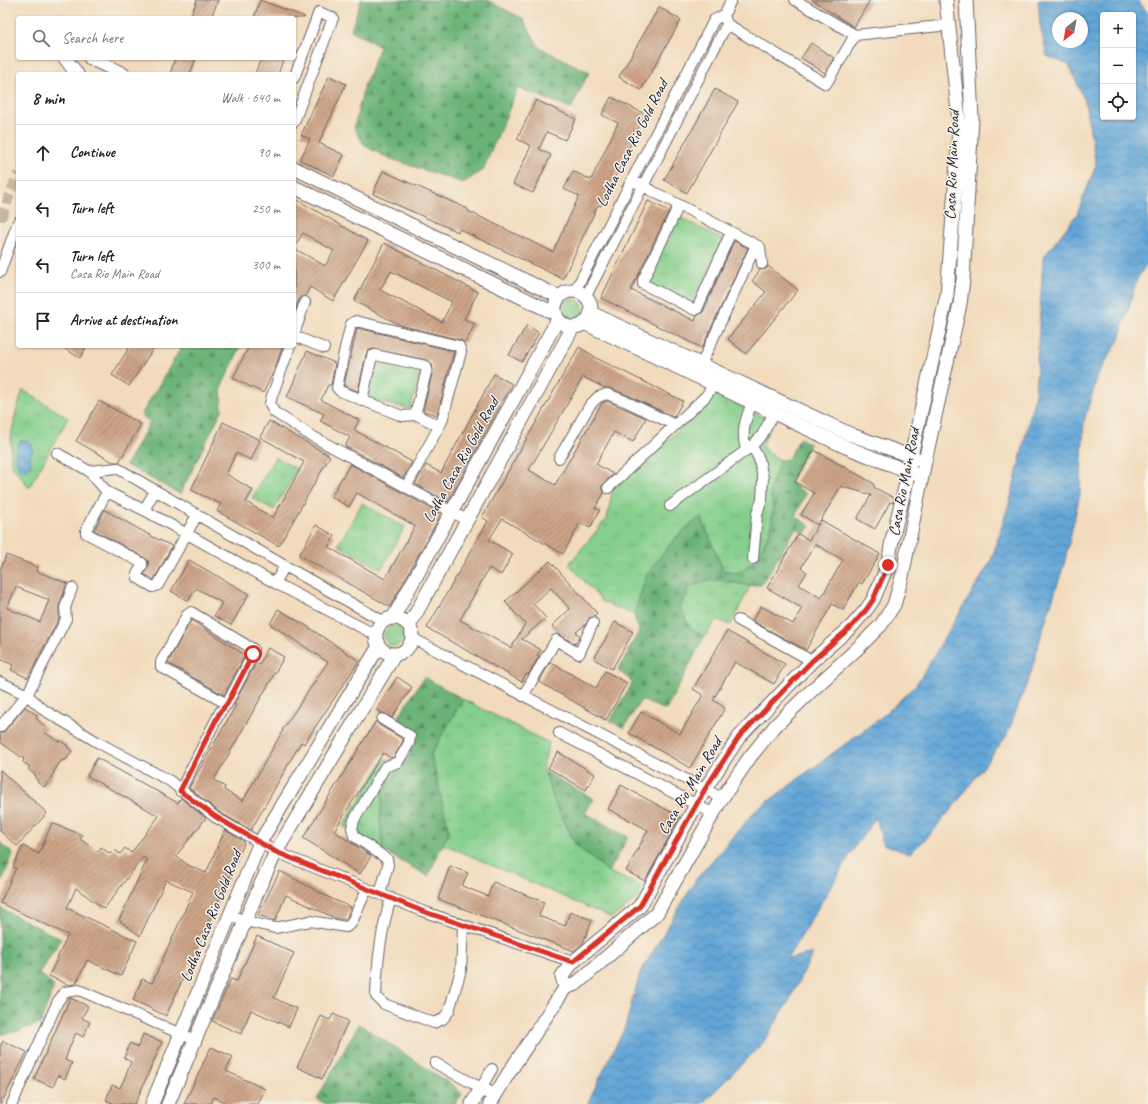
<!DOCTYPE html>
<html lang="en">
<head>
<meta charset="utf-8">
<style>
  :root { --surface:#fff; --page:#f6f6f6; --text:#222; --muted:#767676; --line:#e0e0e0 }
  body { margin:0; font-family:Caveat,sans-serif; background:var(--page); color:var(--text) }
  .controls { position:absolute; right:12px; top:12px; display:grid; overflow:hidden; border-radius:4px; box-shadow:0 1px 3px #0004 }
  .controls button { width:36px; height:36px; display:grid; place-items:center; padding:0; border:0; border-bottom:1px solid var(--line); background:var(--surface); color:var(--text); font:20px sans-serif }
  .compass { position:absolute; left:1052px; top:12px; width:36px; height:36px; border-radius:50%; background:var(--surface); box-shadow:0 1px 3px #0004; rotate:211deg }
  .stop { position:absolute; width:12px; height:12px; margin:-9px; border:3px solid #d93025; border-radius:50%; background:#fff }
  .stop.end { background:#d93025; border-color:#fff; box-shadow:0 1px 4px #0008 }
  .list { margin:0; padding:0; list-style:none }
  h2 { display:flex; justify-content:space-between; align-items:center; height:52px; margin:0; padding:0 16px; font-size:17px }
  h2 small { font-size:13px; font-weight:400; color:var(--muted) }
  .list li { display:grid; grid-template-columns:26px 1fr auto; gap:12px; align-items:center; box-sizing:border-box; height:56px; padding:0 16px; border-top:1px solid var(--line) }
  .list b { display:block; font-size:15px; white-space:nowrap }
  .list p { margin:0; font-size:13px; white-space:nowrap; color:var(--muted) }
  .list em { font-size:13px; font-style:normal; color:var(--muted) }
  .icon { flex:none; width:22px; height:22px; fill:none; stroke:currentColor; stroke-width:2; stroke-linecap:round; stroke-linejoin:round }
  .map { position:relative; flex:none; width:1148px; height:1104px; overflow:hidden }
  .search { position:absolute; background:var(--surface); box-shadow:0 1px 3px #0004; left:16px; top:16px; width:280px; height:44px; display:flex; align-items:center; gap:10px; box-sizing:border-box; padding:0 14px; border-radius:4px; color:var(--muted); font-size:15px }
  .panel { position:absolute; background:var(--surface); box-shadow:0 1px 3px #0004; left:16px; top:72px; width:280px; height:276px; border-radius:4px }
  .map>svg:first-child { display:block }
</style>
</head>
<body>
<div class="map">
<svg width="1148" height="1104" viewBox="0 0 1148 1104">
  <defs>
    <pattern id="grass-tufts" width="24" height="20" patternUnits="userSpaceOnUse"><rect width="24" height="20" fill="#84cf8b"/><path d="M3 7l-1-3M5 7V3M7 7l1-3M15 17l-1-3M17 17v-4M19 17l1-3" fill="none" stroke="#72b179"/></pattern>
    <pattern id="forest-firs" width="22" height="20" patternUnits="userSpaceOnUse"><rect width="22" height="20" fill="#6bb277"/><path d="M5 1l3.5 6h-7zM16 11l3.5 6h-7z" fill="#589063"/></pattern>
    <pattern id="water-waves" width="16" height="10" patternUnits="userSpaceOnUse"><rect width="16" height="10" fill="#62a5d6"/><path d="M0 5q4-4 8 0t8 0" fill="none" stroke="#5086af"/></pattern>
    <pattern id="building-hatch" width="6" height="6" patternUnits="userSpaceOnUse"><rect width="6" height="6" fill="#cda487"/><path d="M-1 1l2-2M0 6l6-6M5 7l2-2" fill="none" stroke="#a68570"/></pattern>
  </defs>
  <rect width="100%" height="100%" fill="#f7f3e8"/>
  <filter id="ink" filterUnits="userSpaceOnUse"><feTurbulence type="fractalNoise" baseFrequency=".025" numOctaves="2"/><feDisplacementMap in="SourceGraphic" scale="8" xChannelSelector="R" yChannelSelector="G"/><feConvolveMatrix kernelMatrix="1 2 1 2 8 2 1 2 1" color-interpolation-filters="sRGB"/></filter>
  <filter id="wash" filterUnits="userSpaceOnUse"><feTurbulence type="fractalNoise" baseFrequency=".012" numOctaves="4" result="noise"/><feDisplacementMap in="SourceGraphic" scale="16" xChannelSelector="R" yChannelSelector="G"/><feGaussianBlur stdDeviation="0.9" result="paint"/><feColorMatrix in="noise" values="0 0 0 0 0 0 0 0 0 0 0 0 0 0 0 0 0 1.4 0 .05"/><feComposite in="paint" operator="in"/></filter>
  <g filter="url(#wash)">
    <rect width="100%" height="100%" fill="#f2dbbc"/>
    <path fill="url(#grass-tufts)" stroke="#537863" d="M679,217L724,240L691,308L645,285Z
      M563 309a10 10 0 1 1 20 0a10 10 0 1 1-20 0Z
      M374,357L422,368L410,409L366,399Z
      M23,390L68,418L29,488L11,464V438L15,415Z
      M714,393L773,422L762,446L770,454L780,460L770,489L773,507L771,529L756,561L737,573L723,570L701,517L647,574L634,615L603,602L569,564L607,518L613,488L709,403Z
      M275,457L297,469L274,510L252,498Z
      M362,503L405,527L381,569L338,545Z
      M720,580L750,586L731,625L717,620L704,637L691,629L680,609L689,588L704,581Z
      M384 636a10 10 0 1 1 20 0a10 10 0 1 1-20 0Z
      M463,699L549,743L543,766L554,801L576,845L609,872L643,887L637,899L612,918L443,844L449,832L431,754Z
      M385,758L400,768L383,791L380,820L383,850L343,826Z"/>
    <path fill="url(#forest-firs)" stroke="#466a59" d="M361,0H487L523,19L540,48L589,72L571,108L518,88L483,170L463,183L386,157L365,146L354,128L364,86L380,47L351,30Z
      M182,346H241L221,388L222,410L180,494L126,465L150,422L141,415Z
      M800,438L810,444L790,482L806,494L795,516L810,526L805,533L796,528L762,584L750,586L720,580L704,581L689,588L680,609L691,629L704,637L666,710L641,700L624,728L610,721L633,682L618,670L639,631L634,615L647,574L677,536L701,516L723,570L737,573L756,561L771,529L773,507L770,489L780,460L788,459Z
      M424,677L463,699L431,754L449,832L428,876C413,867 397,860 383,850L380,820L383,791L400,768L419,735L397,719Z
      M545,772L594,799L585,813L628,837L609,872L576,845L554,801Z
      M0,842L13,854L0,885Z
      M0,908L61,939L39,973L54,986L40,1024L18,1031L0,1035Z
      M359,1024L455,1087L462,1094L455,1104H326L317,1099Z"/>
    <path fill="url(#water-waves)" stroke="#426488" fill-rule="evenodd" d="M1038,0H1138L1148,14V262L1137,279L1119,340L1099,372L1084,421L1080,494L1064,565L1042,632L1032,670L1007,735L959,800L927,838L909,854L883,844L876,818L856,845L787,959L813,953L789,1001L763,1043L702,1104H587L625,1027L640,973L697,878L755,811L884,715L916,685L991,561L1011,497L1035,395L1043,258L1077,214L1096,165L1085,102L1069,65L1047,56L1040,25ZM1103,15H1133V117H1103ZM1058,18H1082V42H1058Z
      M20,441H27L32,445L33,450L30,456L31,465L27,470H20C14,460 14,452 20,441Z"/>
    <g id="blocks">
      <path fill="url(#building-hatch)" fill-rule="evenodd" d="M197,0H218L211,18H190Z
        M260,0L305,17L304,18H254Z
        M812,0H870L854,27Z
        M659,7L681,20L641,90L619,77Z
        M811,43L834,58L825,73L801,58Z
        M175,58H196L190,74H170Z
        M261,58H284L278,74H255Z
        M329,76L346,84L319,143L344,155L334,176L300,160L310,139L301,135Z
        M715,89L738,102L687,193L664,180Z
        M611,97L645,114L601,206L598,205L563,279L459,229L458,232L373,194L383,171L468,209V211L553,252L579,196L564,189L573,171L591,180L618,123L602,115Z
        M536,100L576,119L565,140L547,132L539,149L551,155L533,193L513,184L531,146L517,139Z
        M294,198L368,241L333,301L310,287L305,296L301,297L299,300L294,314ZM303,233L334,251L325,266L294,248Z
        M648,201L669,211L631,290L695,321L697,316L703,312L734,241L748,248L702,348L601,298Z
        M384,243L478,292L464,319L475,324L465,343L461,340L400,325L354,301ZM391,271L452,302L442,322L380,290Z
        M768,266L798,290L746,354L728,339L766,292L752,281L760,270L766,269Z
        M527,325L539,333L522,362L509,355Z
        M357,328L454,351L437,415L423,411L433,370L432,364L427,360L373,349L367,351L366,355L358,391L344,386Z
        M60,346H87L80,358Z
        M130,346H155L129,386L112,375Z
        M249,346H283L274,371L263,393L233,378Z
        M579,347L594,356V357L683,401L674,417L627,395L609,388H605L583,377L529,470L555,485L602,403L607,401L646,418L633,442L614,432L596,464L613,474L602,486V490L604,493L595,508L600,510L590,528L580,523L563,554L502,519L489,540L513,554L501,575L489,568L460,620L511,648L525,624L505,602L550,561L597,613L593,617L589,618L586,624L576,632L580,636L575,644L560,635L552,626L570,609L551,588L533,604L546,618L522,639L541,650L537,655L539,656L528,675L526,674L522,682L427,628L488,521L482,517Z
        M307,351L335,363L331,385H328L321,400L359,420L354,430L412,462L403,478L345,446L350,437L320,421L324,414L287,397Z
        M494,374L512,384L448,502L415,484L426,465L441,473Z
        M99,401L141,424L119,462H113L76,441Z
        M269,421L330,456L279,546L217,511L221,504L191,490L223,422L260,440L251,460L236,453L226,474L253,490L246,502L273,518L304,462L260,437Z
        M814,450L873,483L875,488L894,498L893,503L890,502L875,529L857,519L871,495L841,486L818,525L801,515L814,493L795,482Z
        M350,464L441,514L390,607L299,555L316,525L335,536L328,547L385,579L415,526L357,493L349,507L331,497Z
        M105,510L153,537L172,546L154,580L144,574L149,565L148,560L145,558L94,530Z
        M821,520L880,554L862,584L859,582L843,610L832,604L806,650L752,621L761,606L793,624L802,608L767,588L798,534L809,540ZM815,544L843,560L821,598L799,585L807,572L801,568Z
        M6,555L38,567L36,571L67,583L59,606V618L28,678L11,670L13,665L0,659V570ZM16,587L49,600L40,622L7,608Z
        M189,560L249,594L231,625L214,616L222,603L196,588L188,601L171,591Z
        M278,609L305,625L359,661L304,744L301,742L251,830L219,812L189,788L236,705L234,704L256,663L259,665L268,648L284,657L214,780L225,787L224,790L243,801L283,730H282L328,662L270,624Z
        M191,620L245,655L224,695L168,663Z
        M615,622L633,632L612,669L594,659Z
        M727,631L785,664L774,684L735,662L713,700L725,708L690,768L629,733L641,712L680,734L703,695L693,689Z
        M550,662L596,688L605,671L627,683L606,720L539,682Z
        M397,677L412,687L392,718L377,710Z
        M25,707L37,715L36,718L46,728L44,732L59,742L60,740L68,746L67,747L72,751L67,759L61,761L54,771V773L51,777L52,778L44,787L37,782L38,780L35,778L36,776L28,769L30,767L23,762L24,759L0,742L1,733L5,731Z
        M376,721L379,725L403,739V741L394,757L391,758L383,753L334,831L371,856L360,874L303,838Z
        M558,752L595,774L586,790L548,768Z
        M97,758L178,803L181,798L206,818L176,856L188,865L206,873L225,830L244,841L243,843L244,844L166,1016L133,1000L142,979L152,983L193,892L166,880L140,936L119,920L147,860L143,857L104,909L76,888L67,908L137,941L121,976L87,960L76,984L69,985L49,976L68,935L0,903L16,868L13,867L23,846L39,854L52,823L82,835L80,839L98,852L101,847L110,854L114,849L120,854L125,848L131,853L159,816L87,776Z
        M0,770L47,813L17,846L0,831Z
        M621,785L680,817L645,881L626,871L648,830L608,809Z
        M450,866L468,873L462,886L488,896L493,882L544,902L539,916L565,926L570,912L592,920L583,943L574,951L438,899Z
        M280,871L332,899L351,907L346,919H337L286,895L275,921L258,915Z
        M257,936L294,953L274,998L297,1009L289,1027L251,1010L241,1034L212,1021L231,979L237,981Z
        M70,998L88,1006L82,1018L90,1022L83,1037L76,1033L70,1046L65,1060L72,1063L65,1079L58,1075L53,1087L34,1079Z
        M333,1014L348,1021L322,1079L297,1067L321,1016L330,1020Z
        M143,1034L162,1042L135,1104H114L106,1100L112,1085L120,1088L126,1075L131,1062L124,1058L130,1043L138,1047Z
        M3,1041L27,1052L1,1104H0V1047Z
        M211,1047L233,1057L226,1071L265,1089L258,1104H229L214,1097L211,1104H184Z"/>
    </g>
  </g>
  <g filter="url(#ink)">
    <use href="#blocks" fill-opacity="0" stroke="#6b6368" stroke-width="1"/>
    <g fill="none" stroke-linecap="round" stroke-linejoin="round">
      <path stroke="#c8b6a2" stroke-width="10" stroke-dasharray="10 5" stroke-linecap="butt" d="M0,215L2,216L18,173"/>
      <g stroke="#6b6368" stroke-width="12">
        <path id="minor" d="M727,24L826,84L855,35L795,0
          M855,35L949,25
          M294,78L319,12L333,18L294,122
          M637,183L760,247L762,264
          M679,205L643,280V284L695,310L697,309L731,232
          M0,272L18,222
          M575,291L714,20L724,15
          M586,296L727,24L724,15L731,0
          M294,334L305,302
          M294,336L324,348
          M290,346L272,396L270,404L274,412L310,435L467,520
          M701,365L756,245
          M362,401L372,356L375,355L426,366L427,369L415,415
          M752,446L759,459L763,478L762,500L757,514L753,559
          M746,450C741,432 745,420 752,403
          M57,453L89,471
          M559,458L590,405L598,397L607,394L625,401L675,425
          M406,487C418,465 430,443 442,421L461,352L459,346L356,321L351,324L344,352L337,388L340,391L402,416L417,415L439,426
          M608,488L705,397L714,385L717,380
          M107,492L86,530V533L142,563V566L137,574L138,578L153,587L158,585L197,515
          M670,506L752,446L762,435L774,413
          M144,510L155,491
          M275,583L285,566
          M738,620L812,661
          M376,635L275,583L144,510L107,492L89,471L117,468L285,566L383,621
          M412,638L722,798
          M0,682L27,695L44,710L99,743L170,781L215,817L276,852L422,911L573,962
          M523,696L556,640L579,654L593,623
          M0,727L27,695L66,619L65,608L72,588
          M559,733L714,814
          M180,791L220,712L227,704L253,654V649L191,612L187,615L161,662V667L227,704
          M380,894L388,865L387,859L354,836L352,828L354,820L385,767L398,762L409,743L410,736L382,719
          M391,898C381,930 377,962 376,996L384,1004L434,1023L443,1019L449,1011L461,970L463,925
          M229,914L245,921L275,928L310,921L346,927L351,924L367,889
          M435,1063L481,1088L492,1069
          M12,1104L58,1001L65,992L79,990L195,1040"/>
      </g>
      <g stroke="#6b6368" stroke-width="15">
        <path id="tertiary" d="M65,58L77,74
          M90,58L123,74
          M294,168L559,297
          M294,187L556,314
          M555 309a18 18 0 1 1 36 0a18 18 0 1 1-36 0Z
          M591,313L852,435L918,459
          M584,323L846,447L915,474
          M376 636a18 18 0 1 1 36 0a18 18 0 1 1-36 0Z
          M393,618L558,319
          M409,626L573,327
          M565,988L562,976L573,962L640,906L705,789L739,737L812,661L852,626L866,610L873,600L888,565L892,540L909,471L911,456L947,295L958,149L959,120L946,0
          M152,1104L260,842L379,646
          M168,1104L260,886L276,852L395,654
          M472,1104L481,1088L494,1096
          M490,1104L508,1074L565,988L576,984L657,913L722,798L750,757L776,725L809,693L859,647L881,625L894,605L902,577L925,461L960,304L963,280L972,118L966,0"/>
      </g>
      <use href="#minor" stroke="#fff" stroke-width="10"/>
      <use href="#tertiary" stroke="#fff" stroke-width="13"/>
    </g>
  </g>
  <g fill="none" stroke-linecap="round" stroke-linejoin="round" filter="url(#ink)">
    <path stroke="#d93025" stroke-width="5" d="M253,654L227,704L220,712L180,791L216,817L276,852L422,911L573,962L640,906L705,789L739,737L812,661L852,626L866,610L873,600L888,565"/>
  </g>
  <g text-anchor="middle" dominant-baseline="central" stroke-width="3" stroke-linejoin="round" paint-order="stroke">
    <g font-size="16" fill="#22223b" stroke="#f7f3e8">
      <text transform="translate(632 143) rotate(-63)">Lodha Casa Rio Gold Road</text>
      <text transform="translate(952 165) rotate(-88)">Casa Rio Main Road</text>
      <text transform="translate(461 460) rotate(-61)">Lodha Casa Rio Gold Road</text>
      <text transform="translate(904 482) rotate(-79)">Casa Rio Main Road</text>
      <text transform="translate(690 786) rotate(-59)">Casa Rio Main Road</text>
      <text transform="translate(211 916) rotate(-68)">Lodha Casa Rio Gold Road</text>
    </g>
  </g>
</svg>
<div class="controls">
<button>+</button>
<button>−</button>
<button><svg class="icon" aria-label="locate" viewBox="0 0 24 24"><circle cx="12" cy="12" r="6"/><path d="M12 2v4M12 18v4M2 12h4M18 12h4"/></svg></button>
</div>
<svg class="compass" viewBox="-18 -18 36 36"><path d="M0-13l5 13h-10z" fill="#e53935"/><path d="M0 13l5-13h-10z" fill="#767676"/></svg>
<div class="stop" style="left:253px;top:654px"></div>
<div class="stop end" style="left:888px;top:565px"></div>
<div class="search"><svg class="icon" aria-label="search" viewBox="0 0 24 24"><circle cx="10" cy="10" r="6"/><path d="M15 15l6 6"/></svg>Search here</div>
<section class="panel">
<h2>8 min<small>Walk · 640 m</small></h2>
<ul class="list">
<li><svg class="icon" aria-label="ahead" viewBox="0 0 24 24"><path d="M12 20V5M6 11l6-6 6 6"/></svg><div><b>Continue</b></div><em>90 m</em></li>
<li><svg class="icon" aria-label="left" viewBox="0 0 24 24"><path d="M17 20v-9H6M10 6l-5 5 5 5"/></svg><div><b>Turn left</b></div><em>250 m</em></li>
<li><svg class="icon" aria-label="left" viewBox="0 0 24 24"><path d="M17 20v-9H6M10 6l-5 5 5 5"/></svg><div><b>Turn left</b><p>Casa Rio Main Road</p></div><em>300 m</em></li>
<li><svg class="icon" aria-label="arrive" viewBox="0 0 24 24"><path d="M6 21V4h12l-3 4 3 4H6"/></svg><div><b>Arrive at destination</b></div></li>
</ul>
</section>
</div>
</body>
</html>
